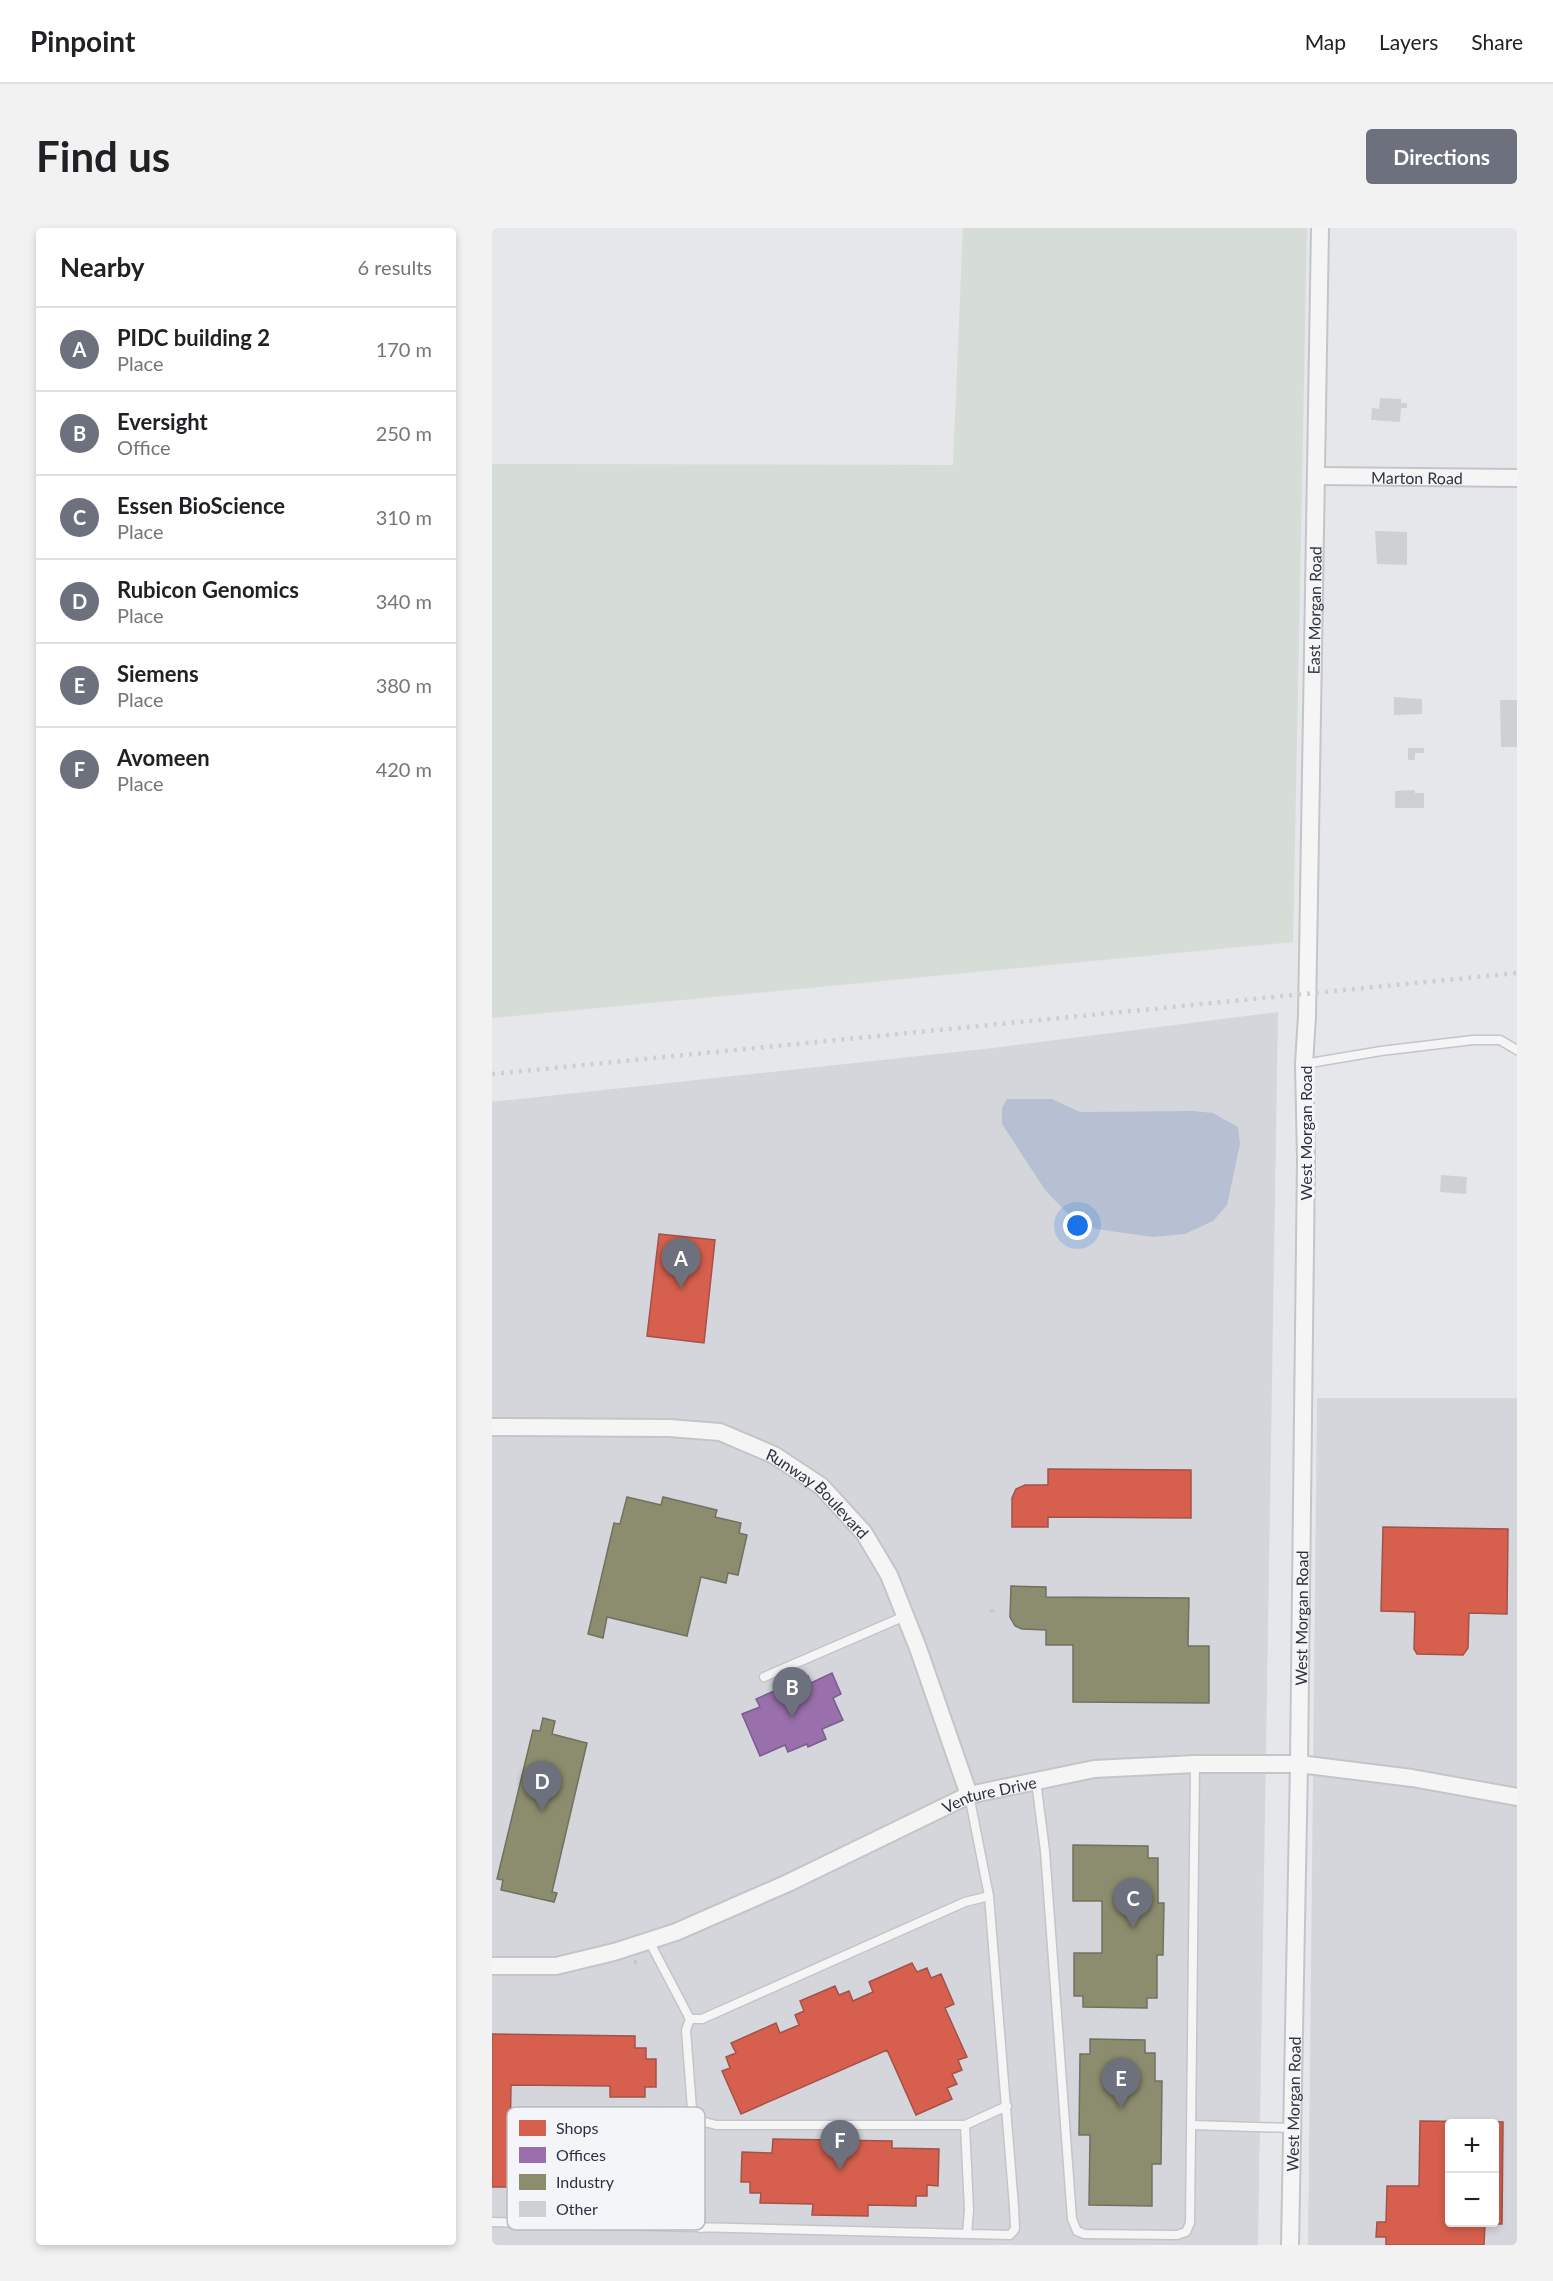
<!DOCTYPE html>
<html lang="en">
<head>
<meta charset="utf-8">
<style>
  :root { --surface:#fff; --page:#f2f2f2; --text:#202124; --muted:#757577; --line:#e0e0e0; --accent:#6d717d }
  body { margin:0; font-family:Lato,sans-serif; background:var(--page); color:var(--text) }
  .controls { position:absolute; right:18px; bottom:18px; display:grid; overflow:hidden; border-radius:6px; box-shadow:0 3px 9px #0003 }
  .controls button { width:54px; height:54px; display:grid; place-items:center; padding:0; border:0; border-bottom:2px solid var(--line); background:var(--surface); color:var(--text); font:30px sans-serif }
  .you { position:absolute; left:586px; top:998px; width:21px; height:21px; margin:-15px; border:4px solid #fff; border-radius:50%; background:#1a73e8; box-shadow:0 0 0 9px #1a73e833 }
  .badge { display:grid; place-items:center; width:39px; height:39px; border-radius:50%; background:var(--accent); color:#fff; font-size:20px; font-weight:700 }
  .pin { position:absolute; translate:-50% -50px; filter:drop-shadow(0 2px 3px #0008) }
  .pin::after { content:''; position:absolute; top:32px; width:21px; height:18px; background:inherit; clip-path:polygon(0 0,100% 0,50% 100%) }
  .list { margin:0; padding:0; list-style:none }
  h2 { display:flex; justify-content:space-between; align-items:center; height:78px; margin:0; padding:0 24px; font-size:26px }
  h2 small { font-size:20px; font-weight:400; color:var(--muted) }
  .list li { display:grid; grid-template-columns:39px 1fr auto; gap:18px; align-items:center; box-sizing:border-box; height:84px; padding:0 24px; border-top:2px solid var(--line) }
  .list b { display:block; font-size:22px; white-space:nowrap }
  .list p { margin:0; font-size:20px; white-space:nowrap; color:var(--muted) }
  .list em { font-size:20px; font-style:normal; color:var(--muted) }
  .map { position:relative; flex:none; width:1025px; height:2017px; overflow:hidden; border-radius:6px }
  header { display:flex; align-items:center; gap:36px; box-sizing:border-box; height:84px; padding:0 30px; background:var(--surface); border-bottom:2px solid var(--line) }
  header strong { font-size:28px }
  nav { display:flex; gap:33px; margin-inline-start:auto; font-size:21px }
  .intro { display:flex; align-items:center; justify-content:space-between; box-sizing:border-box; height:144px; padding:0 36px }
  h1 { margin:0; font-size:42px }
  .button { padding:15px 27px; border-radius:6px; background:var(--accent); color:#fff; font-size:21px; font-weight:700 }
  main { display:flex; gap:36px; padding:0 36px }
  aside { flex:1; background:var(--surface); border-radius:6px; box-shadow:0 3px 9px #0003 }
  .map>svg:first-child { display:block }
</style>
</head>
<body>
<header>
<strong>Pinpoint</strong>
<nav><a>Map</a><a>Layers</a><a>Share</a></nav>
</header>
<div class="intro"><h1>Find us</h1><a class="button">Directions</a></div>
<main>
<aside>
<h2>Nearby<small>6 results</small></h2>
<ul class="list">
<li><span class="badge">A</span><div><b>PIDC building 2</b><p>Place</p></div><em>170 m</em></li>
<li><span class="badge">B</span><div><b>Eversight</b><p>Office</p></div><em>250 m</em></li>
<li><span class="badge">C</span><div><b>Essen BioScience</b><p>Place</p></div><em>310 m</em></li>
<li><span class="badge">D</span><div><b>Rubicon Genomics</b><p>Place</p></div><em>340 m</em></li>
<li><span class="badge">E</span><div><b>Siemens</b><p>Place</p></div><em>380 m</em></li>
<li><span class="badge">F</span><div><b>Avomeen</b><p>Place</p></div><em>420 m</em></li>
</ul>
</aside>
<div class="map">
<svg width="1025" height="2017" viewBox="0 0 1025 2017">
  <rect width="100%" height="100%" fill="#e5e7ea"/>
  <path fill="#d4d6dc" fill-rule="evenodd" d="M786,784L766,2017H0V874L501,820Z
    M825,1170H1025V2017H816ZM957,1896H1002V1994H957Z"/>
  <path fill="#d5ddd6" d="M471,0H815L801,714L0,790V236L461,237Z"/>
  <path fill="#b7c0d2" d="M515,871H560L588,884L701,883L721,885L746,899L748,916L735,977L721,993L693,1006L661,1009L604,1001L580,990L553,962L510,896V880Z"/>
  <path fill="#d6604d" stroke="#a3524a" stroke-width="1.5" fill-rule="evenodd" d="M167,1006L223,1012L212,1115L155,1108Z
    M556,1241L699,1242V1290L556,1289V1299H520V1270L524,1261L533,1257H556Z
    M891,1299L1016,1301L1015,1386L977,1385L976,1420L971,1427L925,1426L922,1421L923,1384L889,1383Z
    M420,1735L425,1744L435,1740L439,1750L449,1746L462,1776L453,1780L475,1829L466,1832L470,1842L460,1846L465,1856L455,1860L460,1871L424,1887L395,1822L249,1886L230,1843L238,1840L234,1829L244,1825L239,1815L284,1795L288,1805L307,1797L303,1787L312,1783L308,1773L343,1758L347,1767L357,1763L361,1773L381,1764L377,1754Z
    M0,1806L143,1808V1820H154V1831H164V1859H153V1869H118V1858L19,1857L18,1923L117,1925L118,1898L152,1899V1908H163L162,1939H151V1949H140V1961L94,1960V1971H84V1980H50L51,1969H40V1959H0Z
    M928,1893L1011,1894L1010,1996H993L992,2017H894V2009H884L885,1994H894L895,1958H927ZM957,1896H1002V1994H957Z
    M281,1911L400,1913V1920L447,1921L446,1958L435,1957V1968H424V1978L376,1977V1988L320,1987L321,1976L268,1975L269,1965H258V1954H249L250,1924L280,1925Z"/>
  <path fill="#9970ab" stroke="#795d8c" stroke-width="1.5" d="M340,1445L349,1466L341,1470L351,1492L330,1501L334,1511L316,1519L315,1516L296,1524L293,1517L268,1528L250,1486L268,1479L264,1471L316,1448L319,1455Z"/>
  <path fill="#8c8c6e" stroke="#707161" stroke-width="1.5" d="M135,1269L169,1277L171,1269L225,1282L223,1289L249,1295L247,1305L255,1307L246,1347L236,1345L234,1355L209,1349L195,1408L115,1389L111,1410L96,1406L122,1295L128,1296Z
    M519,1358L554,1359V1369L697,1370L696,1418H717V1475L581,1474V1417H554V1402L530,1401L523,1398L518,1389Z
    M51,1490L63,1493L60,1506L95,1515L60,1664L65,1665L62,1674L9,1662L11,1652L5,1651L41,1502L48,1503Z
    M581,1617L656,1618V1630H666V1675H672L671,1727H665V1770H655V1780L591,1779V1768H582V1725H610V1673H581Z
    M598,1811L653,1812V1825H663V1853H670L669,1936H660V1978L597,1977L598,1907H587L588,1826H598Z"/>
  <path fill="#cfd0d3" d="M888,170L909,171V175H915V180H909L908,194L879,192L880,180L887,181Z
    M883,303L915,304V337L885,336Z
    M902,469L930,471V486L902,487Z
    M1008,472H1025V519H1009Z
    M916,520H932V525H923V532H916Z
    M923,562V565H932V580H903V563Z
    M949,947L975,949L974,966L948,964Z"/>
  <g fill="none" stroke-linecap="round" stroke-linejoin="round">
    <g stroke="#c3c5c8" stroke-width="11">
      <path id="lane" d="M812,836L889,823L981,812H1008L1025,822
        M272,1449L413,1388
        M544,1553L553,1623L580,1991L585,2003L592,2006L685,2007L694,2004L698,1995L703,1536
        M157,1713L198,1791L194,1802L209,2000
        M198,1791H210L473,1674L497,1668
        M37,1885L176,1884L224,1897H473
        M699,1897L801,1900
        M0,1994L518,2007L523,2001L522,1979L497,1668L477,1567
        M475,2006L477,1982L473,1897L515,1878"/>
    </g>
    <g stroke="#c3c5c8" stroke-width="20">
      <g id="street">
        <path id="s1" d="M825,248L1025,250"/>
        <path id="s2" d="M0,1199L177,1200L228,1204L282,1227L329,1258L372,1305L397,1347L426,1420L477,1567"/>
        <path id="s3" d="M0,1738H64L122,1724L184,1704L296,1655L477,1567L602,1541L703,1536H807L920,1550L1025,1569"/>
        <path id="s4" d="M798,2017L807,1536L814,931L812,836L815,788L828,0"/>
      </g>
    </g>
    <path stroke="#c6c7cb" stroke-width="3" stroke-dasharray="4.5 4.5" stroke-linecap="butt" d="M498,1383L505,1382
      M143,1732L145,1740"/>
    <use href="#lane" stroke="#f5f5f6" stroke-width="8"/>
    <use href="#street" stroke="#f5f5f6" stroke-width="16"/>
    <path stroke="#cecfd1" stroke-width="4.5" stroke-dasharray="3 6" stroke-linecap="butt" d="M0,846L1025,745"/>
  </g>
  <g text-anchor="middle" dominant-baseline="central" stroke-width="6" stroke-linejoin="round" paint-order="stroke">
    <g font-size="16" fill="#2d3242" stroke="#f4f5f8">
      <text stroke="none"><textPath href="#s1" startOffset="100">Marton Road</textPath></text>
      <text stroke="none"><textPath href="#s4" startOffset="1635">East Morgan Road</textPath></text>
      <text transform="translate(813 905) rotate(-90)">West Morgan Road</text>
      <text stroke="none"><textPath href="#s2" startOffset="345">Runway Boulevard</textPath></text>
      <text stroke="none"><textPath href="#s4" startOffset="627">West Morgan Road</textPath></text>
      <text stroke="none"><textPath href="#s3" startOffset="532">Venture Drive</textPath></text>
      <text stroke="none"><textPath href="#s4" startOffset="141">West Morgan Road</textPath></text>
    </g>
  </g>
  <rect x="15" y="1879" width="198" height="123" rx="9" fill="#f4f5f8" stroke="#b8bac1" stroke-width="1.5"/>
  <rect x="27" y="1892" width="27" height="16" fill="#d6604d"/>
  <rect x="27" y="1919" width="27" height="16" fill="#9970ab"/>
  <rect x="27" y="1946" width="27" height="16" fill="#8c8c6e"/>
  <rect x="27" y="1973" width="27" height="16" fill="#cfd0d3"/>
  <g font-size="16" fill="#2d3242">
    <text x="64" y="1906">Shops</text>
    <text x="64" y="1933">Offices</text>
    <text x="64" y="1960">Industry</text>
    <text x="64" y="1987">Other</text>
  </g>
</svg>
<div class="controls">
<button>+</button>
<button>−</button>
</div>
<div class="you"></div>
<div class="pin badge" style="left:189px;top:1060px">A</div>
<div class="pin badge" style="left:300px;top:1489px">B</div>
<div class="pin badge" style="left:641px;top:1700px">C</div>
<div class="pin badge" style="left:50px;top:1583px">D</div>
<div class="pin badge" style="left:629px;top:1880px">E</div>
<div class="pin badge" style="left:348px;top:1942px">F</div>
</div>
</main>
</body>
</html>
